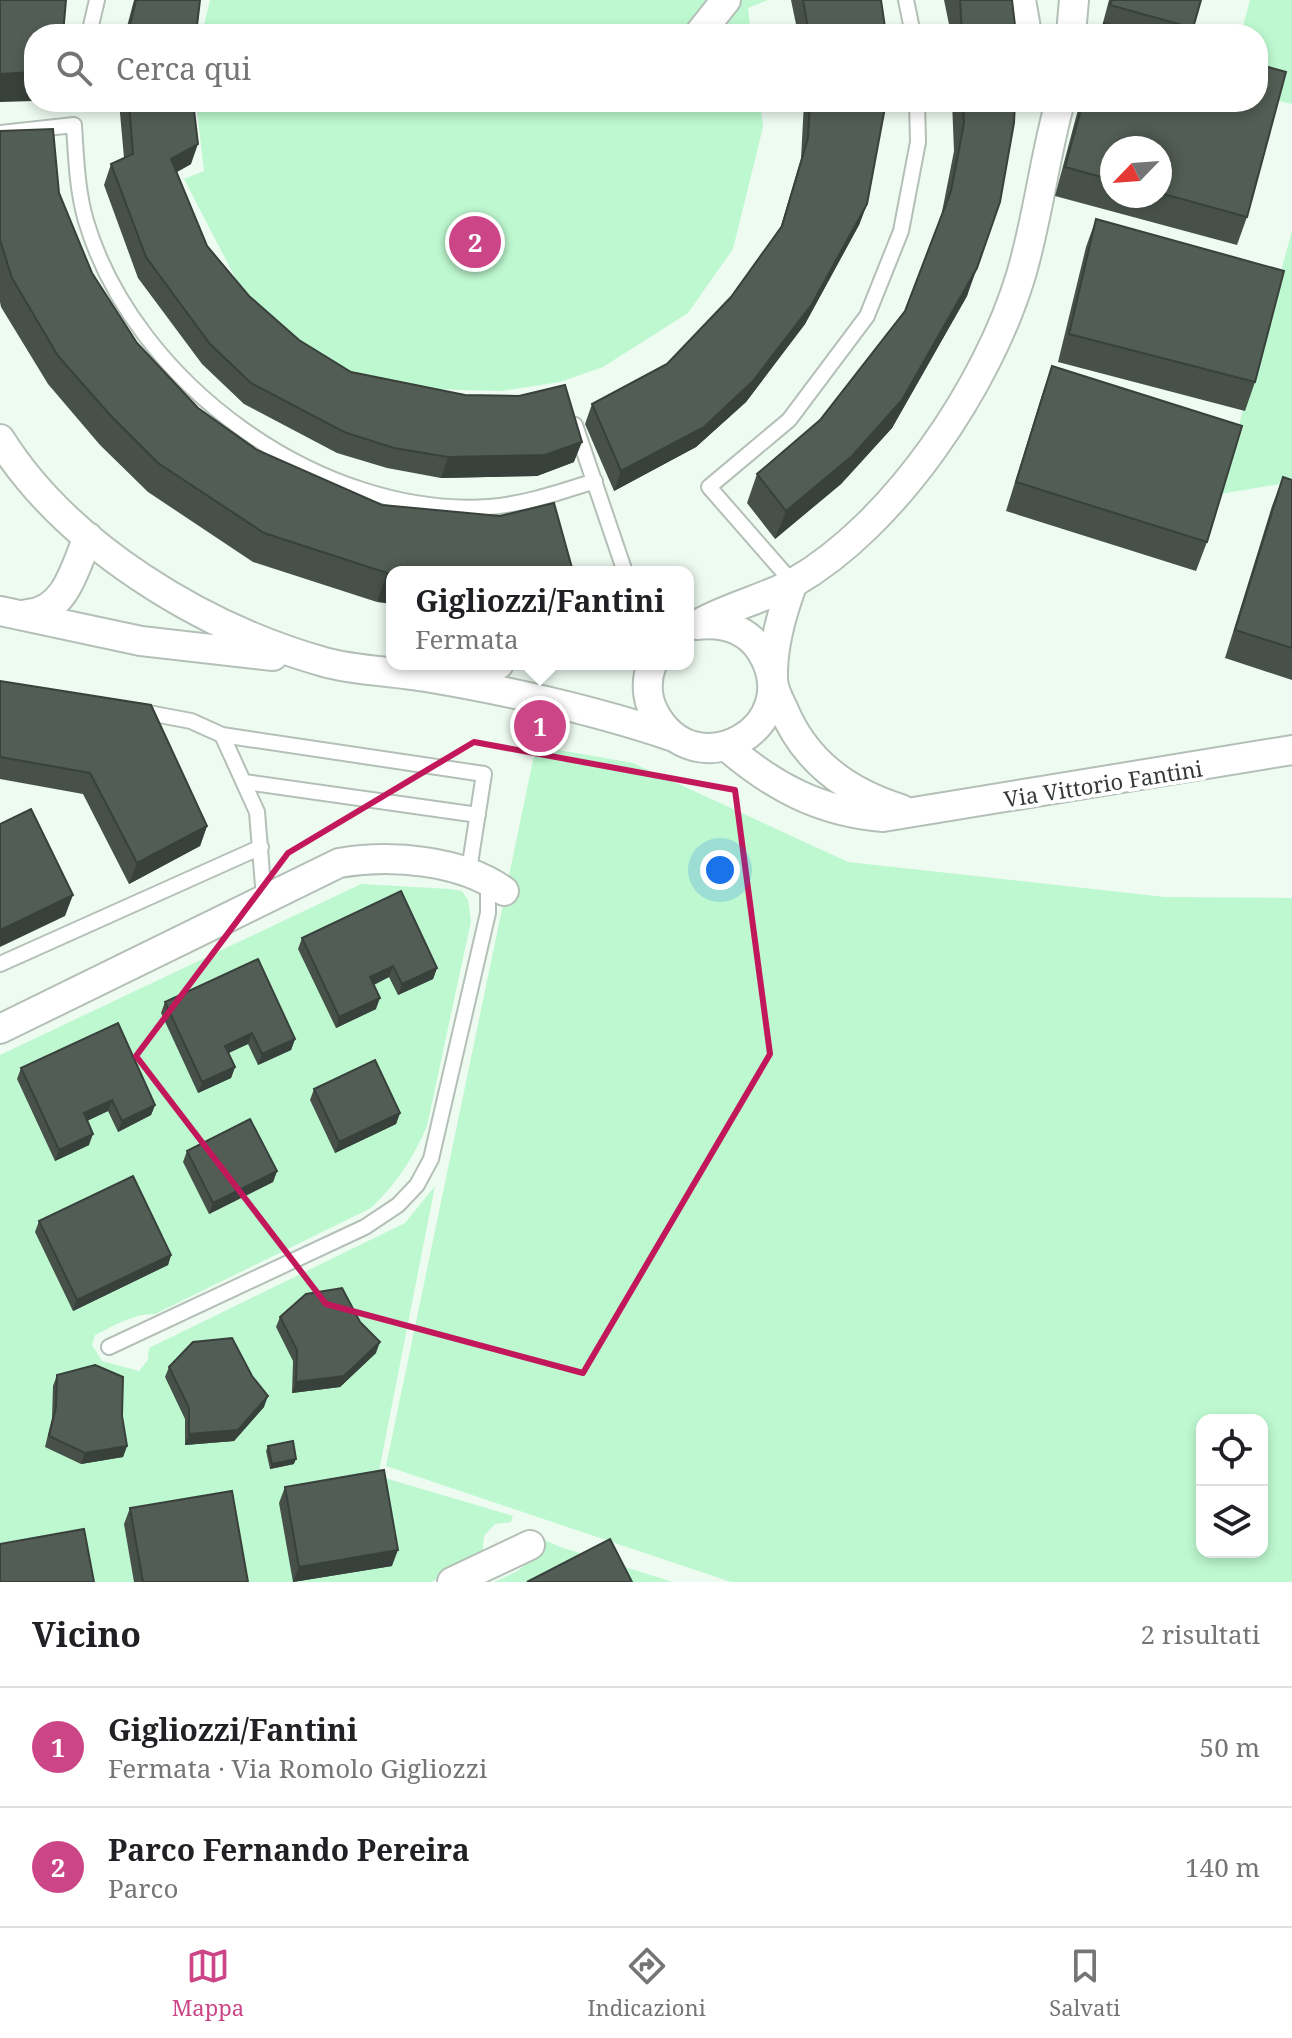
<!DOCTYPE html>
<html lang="it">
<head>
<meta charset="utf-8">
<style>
  :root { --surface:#fff; --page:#f2f2f2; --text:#202124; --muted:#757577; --line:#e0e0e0; --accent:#cc4687 }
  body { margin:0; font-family:"Noto Serif",serif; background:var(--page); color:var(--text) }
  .controls { position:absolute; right:24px; bottom:24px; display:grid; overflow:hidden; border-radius:16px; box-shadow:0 4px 12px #0003 }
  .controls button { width:72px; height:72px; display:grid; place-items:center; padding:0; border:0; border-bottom:2px solid var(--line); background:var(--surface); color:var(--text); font:40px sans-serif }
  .compass { position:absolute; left:1100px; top:136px; width:72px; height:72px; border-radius:50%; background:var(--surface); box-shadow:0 4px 12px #0003; rotate:245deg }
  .you { position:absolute; left:720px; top:870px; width:28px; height:28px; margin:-20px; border:6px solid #fff; border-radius:50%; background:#1a73e8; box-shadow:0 0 0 12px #1a73e833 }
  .badge { display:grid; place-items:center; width:52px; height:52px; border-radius:50%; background:var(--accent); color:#fff; font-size:26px; font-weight:700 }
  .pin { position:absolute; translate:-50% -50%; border:4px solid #fff; box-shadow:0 2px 8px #0006 }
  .popup { position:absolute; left:386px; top:566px; width:308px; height:104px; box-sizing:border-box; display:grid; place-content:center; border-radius:16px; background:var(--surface); filter:drop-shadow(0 2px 6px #0005); font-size:26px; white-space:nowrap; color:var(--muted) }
  .popup b { font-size:30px; color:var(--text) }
  .popup::after { content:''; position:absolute; left:50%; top:100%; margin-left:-16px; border:16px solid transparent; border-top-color:var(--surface) }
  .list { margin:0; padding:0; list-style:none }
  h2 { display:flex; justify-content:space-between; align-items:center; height:104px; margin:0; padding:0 32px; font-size:34px }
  h2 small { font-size:26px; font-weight:400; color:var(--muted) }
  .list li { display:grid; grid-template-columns:52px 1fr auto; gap:24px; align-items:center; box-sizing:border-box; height:120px; padding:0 32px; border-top:2px solid var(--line) }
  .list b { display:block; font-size:30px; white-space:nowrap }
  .list p { margin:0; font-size:26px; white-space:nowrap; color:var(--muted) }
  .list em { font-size:26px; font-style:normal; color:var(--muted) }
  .icon { flex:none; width:44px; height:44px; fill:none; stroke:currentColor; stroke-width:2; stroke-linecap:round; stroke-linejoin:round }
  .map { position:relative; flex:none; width:1292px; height:1582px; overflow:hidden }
  .search { position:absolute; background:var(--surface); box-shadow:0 4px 12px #0003; left:24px; right:24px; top:24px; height:88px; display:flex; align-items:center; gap:20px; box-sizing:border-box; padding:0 28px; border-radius:32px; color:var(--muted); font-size:30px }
  .sheet { height:344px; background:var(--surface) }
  nav { display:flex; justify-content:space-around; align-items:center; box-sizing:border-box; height:112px; border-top:2px solid var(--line); background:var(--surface); font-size:22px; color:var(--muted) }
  nav a { display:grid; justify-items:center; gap:4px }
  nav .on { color:var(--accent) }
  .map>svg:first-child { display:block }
</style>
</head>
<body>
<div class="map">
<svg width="1292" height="1582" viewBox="0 0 1292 1582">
  <rect width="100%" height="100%" fill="#eefbf1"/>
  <path fill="#bdf8d0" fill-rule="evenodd" d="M210,0H768L748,8L751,34H202Z
    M1250,0H1292V104L1258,96V34H1241Z
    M196,102H760L763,127L733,249L688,313L603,367L560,382L501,391L390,388L338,369L285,333L239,285L184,179L204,171Z
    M1292,231V482L1220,494Z
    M536,746L633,763L848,862L1165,897L1292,898V1582H731L386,1466ZM1202,1420H1262V1552H1202Z
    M361,884L450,889L462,891L468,900L471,921L427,1126C413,1159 396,1184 371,1208L155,1314C135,1313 113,1326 95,1335L92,1345L102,1361L139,1371L148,1360L149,1348L405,1223L435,1186L378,1476L513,1516L511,1522L495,1524L484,1536L482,1556L431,1582H0V1055Z
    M527,1532L560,1547L673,1582H494C527,1567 529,1569 527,1532Z"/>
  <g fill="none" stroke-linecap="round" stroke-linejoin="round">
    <g stroke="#b4c0b7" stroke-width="18">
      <path id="lane" d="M906,0L913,34
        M89,34L97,0
        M0,133L74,125C76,157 77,190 86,221C134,383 320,518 489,507C526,504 560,492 595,481
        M575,425L625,572
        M793,583L709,487L789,420L867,316L901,231L918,142L917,102
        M138,711L191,721L222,735
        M245,782L478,815
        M264,898L257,812L222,735L484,774L469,870
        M0,964L261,847
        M109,1347L365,1227L398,1205L417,1185L431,1159L488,913V880"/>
    </g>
    <g stroke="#b4c0b7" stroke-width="32">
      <path id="street" d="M1021,0L1027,34
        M699,34L726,0
        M1071,34L1074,0
        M0,439C67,546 203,628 324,662C356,671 392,671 426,677C509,691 594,710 674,737
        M793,583C782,612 772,647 773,679C773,689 779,700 783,708C805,762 847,792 901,809
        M0,611L141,641L273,656
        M27,614C66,612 75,567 88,537
        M698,624C728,607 763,599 793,583C895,525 988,385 1021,275C1038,218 1044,159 1060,102
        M652,664C646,679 646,697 654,712C695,791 808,726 761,651C747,629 722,622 696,625
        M439,675L499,664
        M726,746C773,787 821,812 883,817L1292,750
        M0,1029L339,863C392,854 461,860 504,891
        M452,1582L530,1545"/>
    </g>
    <use href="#lane" stroke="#fff" stroke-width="14"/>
    <use href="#street" stroke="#fff" stroke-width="28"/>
  </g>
  <path fill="#475049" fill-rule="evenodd" d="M134,0H200L196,34H125Z
    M791,0H881L886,34H798Z
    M944,0H1012L1016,34H951Z
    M1109,0H1201L1191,34H1100Z
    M119,102H193L191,164L177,172L207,246L249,296L299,340L351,372L574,462L537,476L441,478L387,468L337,453L244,404L202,364L138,278L104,185L111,164L124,158Z
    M804,102H886L867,204L859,225L805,324L746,402L696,447L614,491L585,424L592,404L667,364L731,297L780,229L801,159Z
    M952,102H1015L967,296L892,428L841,484L775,539L747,503L757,474L820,420L905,311L941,217L954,151Z
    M1080,102H1258L1247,217L1237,245L1055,196ZM1112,148H1160V196H1112Z
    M0,131L59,193L92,273L137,343L198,408L257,450L382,505L572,568L571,572H392L377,602L253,562L148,492L100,445L48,384L1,307L0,302Z
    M1096,219L1255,382L1245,411L1058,362L1086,247Z
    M1052,366L1207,542L1196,571L1006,511L1042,395Z
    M1283,477L1292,480V680L1225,658L1272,506Z
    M0,681L207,826L200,846L129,884L83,794L0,779Z
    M302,938L437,968L433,979L398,995L389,977L374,985L376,1009L336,1028L298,949Z
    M165,1002L295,1039L291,1050L258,1065L248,1044L229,1053L235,1067L231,1078L198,1093L161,1013Z
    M21,1068L155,1105L151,1115L118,1132L108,1111L87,1121L89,1145L55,1161L17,1079Z
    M314,1089L400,1113L396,1124L335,1153L310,1100Z
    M187,1151L277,1171L273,1182L209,1214L183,1162Z
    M39,1221L171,1255L168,1265L73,1311L35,1232Z
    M280,1317L360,1322L376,1353L340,1387L292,1393L293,1361L276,1327Z
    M169,1367L264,1407L234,1441L185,1445V1419L165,1377Z
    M57,1375L127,1446L123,1457L81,1464L45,1447L52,1418L53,1386Z
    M268,1446L294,1464L270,1469L266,1451Z
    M285,1487L392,1566L293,1582L279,1503Z
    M130,1508L248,1582H134L124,1524Z"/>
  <path fill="#39413c" d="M34,72V101L0,102V74Z
    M198,144L191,164L164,179L171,159Z
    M867,204L859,225L805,324L746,402L696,447L614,491L621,471Z
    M977,268L967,296L892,428L841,484L775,539L786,511Z
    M582,442L574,462L537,476L441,478L448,457Z
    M572,568L571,572H543Z
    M387,573L392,574V604L377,602Z
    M207,826L200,846L129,884L137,863Z
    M73,895L65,916L0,947V930Z
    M393,966L389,977L366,988L370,977Z
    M437,968L433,979L398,995L402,984Z
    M380,998L376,1009L336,1028L339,1017Z
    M252,1033L248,1044L221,1056L225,1046Z
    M295,1039L291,1050L258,1065L262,1054Z
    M235,1067L231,1078L198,1093L202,1082Z
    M112,1100L108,1111L80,1124L84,1113Z
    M155,1105L151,1115L118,1132L122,1121Z
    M400,1113L396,1124L335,1153L339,1142Z
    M93,1134L89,1145L55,1161L59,1150Z
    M277,1171L273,1182L209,1214L213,1203Z
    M171,1255L168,1265L73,1311L77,1300Z
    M380,1342L376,1353L340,1387L292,1393L296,1382Z
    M268,1396L264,1407L234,1441L185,1445L189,1434Z
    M127,1446L123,1457L81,1464L85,1453Z
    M296,1459L294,1464L270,1469L272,1464Z
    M398,1550L392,1566L293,1582L299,1567Z"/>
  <path fill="#525d55" stroke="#39413c" stroke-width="2" d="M0,0H66L63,34H34V72L0,74Z
    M136,0H200L196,34H128Z
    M803,0H881L886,34H809Z
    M960,0H1012L1016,34H962Z
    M1112,0H1201L1193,28L1110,5Z
    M1104,23L1146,34H1101Z
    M1258,64L1286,72L1247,217L1160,193V148H1112V180L1065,167L1083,102H1258Z
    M129,102H193L198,144L171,159L207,246L249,296L299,340L351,372L465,395L519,396L565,385L582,442L545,455L448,457L394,448L344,432L251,383L210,344L146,257L111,164L133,154Z
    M810,102H886L867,204L812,304L753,381L704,427L621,471L592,404L667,364L731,297L782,226L808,138Z
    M963,102H1015L1014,123L1000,202L977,268L902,400L852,456L786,511L757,474L820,420L905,311L951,191L964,123Z
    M53,129L59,193L92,273L137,343L198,408L257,450L382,505L500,516L554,503L572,568L543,572H392V574L387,573L264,533L158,463L111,416L58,356L12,278L0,240V131Z
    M1096,219L1284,271L1255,382L1069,334Z
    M1052,366L1242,426L1207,542L1016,482Z
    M1283,477L1292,480V648L1235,630Z
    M0,681L151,705L207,826L137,863L90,773L0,757Z
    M31,809L73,895L0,930V824Z
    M401,891L437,968L402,984L393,966L370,977L380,998L339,1017L302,938Z
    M258,959L295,1039L262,1054L252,1033L225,1046L235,1067L202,1082L165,1002Z
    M118,1023L155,1105L122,1121L112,1100L84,1113L93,1134L59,1150L21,1068Z
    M375,1060L400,1113L339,1142L314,1089Z
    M250,1119L277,1171L213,1203L187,1151Z
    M133,1176L171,1255L77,1300L39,1221Z
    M342,1288L360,1322L380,1342L344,1376L296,1382L297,1350L280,1317L306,1294Z
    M232,1338L252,1376L268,1396L238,1430L189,1434V1408L169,1367L193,1342Z
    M95,1365L123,1377L122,1416L127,1446L85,1453L49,1436L56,1407L57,1375Z
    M293,1441L296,1459L272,1464L268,1446Z
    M384,1470L398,1550L299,1567L285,1487Z
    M232,1491L248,1582H143L130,1508Z
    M84,1529L94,1582H0V1544Z
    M610,1539L632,1582H527Z"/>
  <path fill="none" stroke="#c2185b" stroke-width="6" stroke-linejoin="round" d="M474,742L735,790L770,1054L583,1373L326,1304L136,1056L288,853Z"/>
  <g text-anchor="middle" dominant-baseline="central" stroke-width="8" stroke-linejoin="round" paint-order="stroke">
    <g font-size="22" fill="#353a36" stroke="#fff">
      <text transform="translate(1103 783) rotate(-9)">Via Vittorio Fantini</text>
    </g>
  </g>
</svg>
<div class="controls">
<button><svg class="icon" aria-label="locate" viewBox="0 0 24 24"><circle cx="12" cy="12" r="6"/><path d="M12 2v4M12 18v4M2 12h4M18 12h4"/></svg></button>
<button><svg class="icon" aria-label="layers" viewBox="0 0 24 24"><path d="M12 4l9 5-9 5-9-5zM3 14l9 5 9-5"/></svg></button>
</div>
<svg class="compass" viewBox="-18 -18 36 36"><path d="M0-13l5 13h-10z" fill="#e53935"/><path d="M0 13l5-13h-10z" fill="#757577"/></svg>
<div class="you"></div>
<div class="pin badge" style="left:540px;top:726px">1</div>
<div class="popup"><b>Gigliozzi/Fantini</b>Fermata</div>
<div class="pin badge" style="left:475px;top:242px">2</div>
<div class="search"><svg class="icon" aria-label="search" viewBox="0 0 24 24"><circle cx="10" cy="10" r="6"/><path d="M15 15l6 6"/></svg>Cerca qui</div>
</div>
<section class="sheet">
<h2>Vicino<small>2 risultati</small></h2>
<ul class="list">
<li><span class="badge">1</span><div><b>Gigliozzi/Fantini</b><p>Fermata · Via Romolo Gigliozzi</p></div><em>50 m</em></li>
<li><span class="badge">2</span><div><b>Parco Fernando Pereira</b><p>Parco</p></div><em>140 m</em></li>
</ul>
</section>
<nav>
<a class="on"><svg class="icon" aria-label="map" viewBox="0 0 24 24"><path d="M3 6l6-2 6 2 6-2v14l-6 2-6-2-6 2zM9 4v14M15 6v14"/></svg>Mappa</a>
<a><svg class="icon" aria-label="directions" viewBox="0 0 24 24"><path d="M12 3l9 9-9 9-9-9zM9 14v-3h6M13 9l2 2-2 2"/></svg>Indicazioni</a>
<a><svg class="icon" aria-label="saved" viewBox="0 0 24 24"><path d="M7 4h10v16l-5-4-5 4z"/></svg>Salvati</a>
</nav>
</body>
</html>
